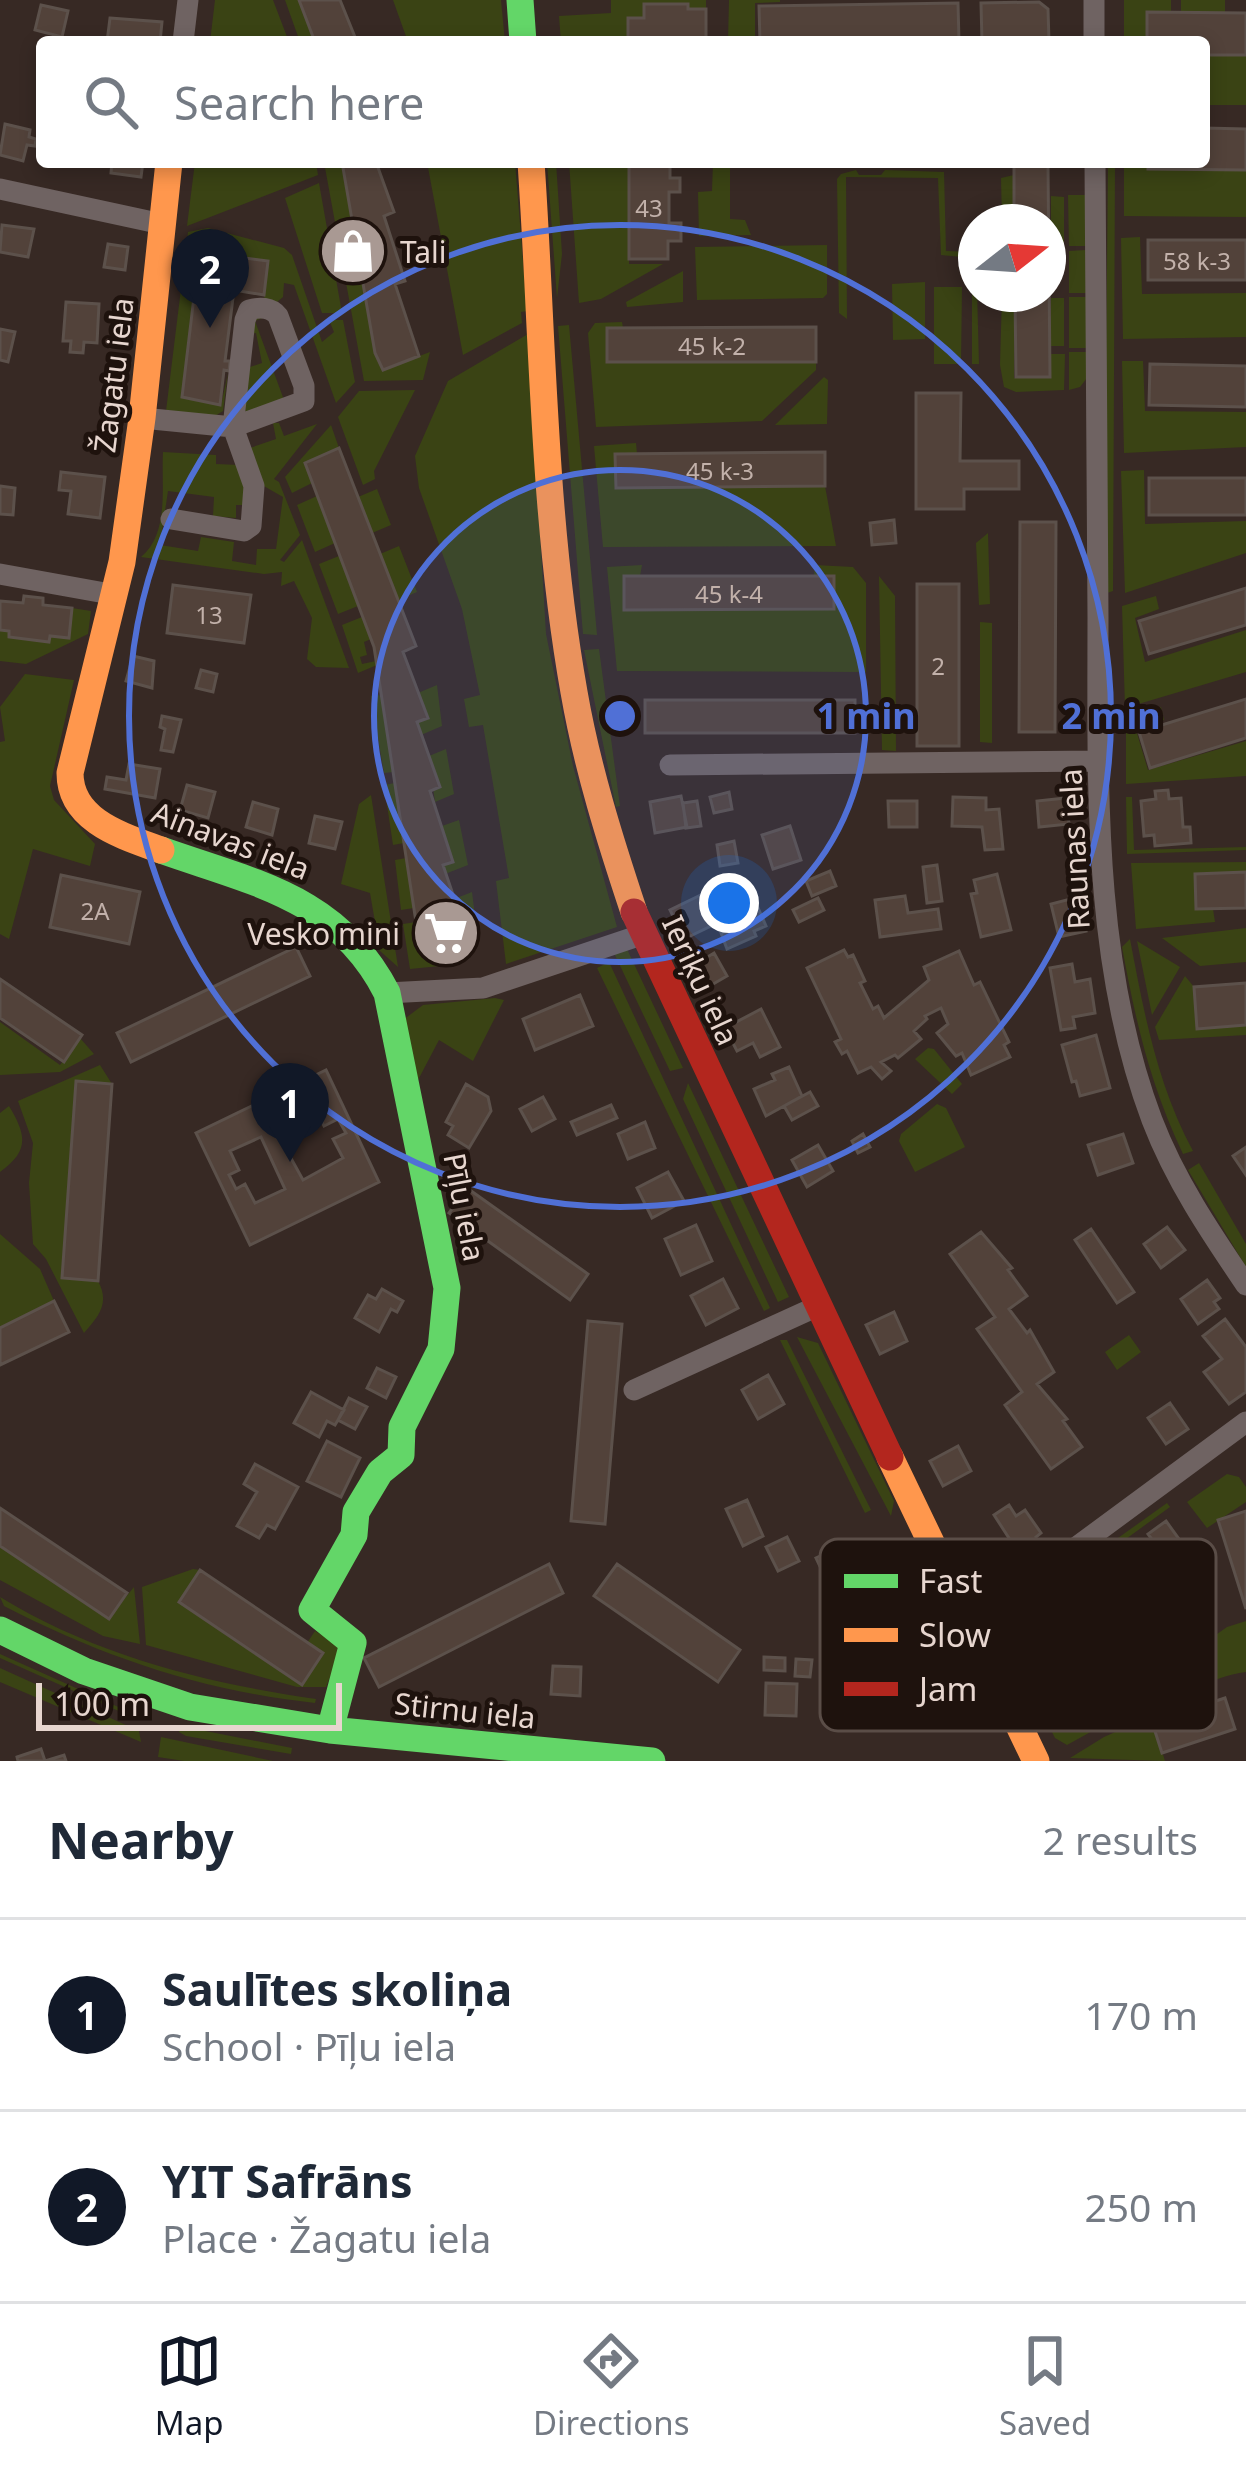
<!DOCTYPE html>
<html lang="en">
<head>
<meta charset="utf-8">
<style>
  :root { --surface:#fff; --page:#f2f2f3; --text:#1f2937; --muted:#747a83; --line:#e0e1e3; --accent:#111827 }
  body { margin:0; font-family:"Noto Sans",sans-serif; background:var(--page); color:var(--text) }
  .compass { position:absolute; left:958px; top:204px; width:108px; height:108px; border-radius:50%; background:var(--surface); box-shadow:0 6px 18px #0003; rotate:73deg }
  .scale { position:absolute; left:36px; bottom:30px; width:306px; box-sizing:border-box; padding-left:12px; border:6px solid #e7d6cf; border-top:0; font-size:33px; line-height:42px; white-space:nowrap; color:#e7d6cf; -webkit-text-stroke:9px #1e120d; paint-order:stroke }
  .you { position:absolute; left:729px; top:903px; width:42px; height:42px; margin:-30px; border:9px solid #fff; border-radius:50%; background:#1a73e8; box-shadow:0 0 0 18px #1a73e833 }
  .badge { display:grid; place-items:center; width:78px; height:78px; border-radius:50%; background:var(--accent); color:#fff; font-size:39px; font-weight:700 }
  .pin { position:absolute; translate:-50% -99px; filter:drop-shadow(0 3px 6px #0008) }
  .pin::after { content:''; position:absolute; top:63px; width:42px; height:36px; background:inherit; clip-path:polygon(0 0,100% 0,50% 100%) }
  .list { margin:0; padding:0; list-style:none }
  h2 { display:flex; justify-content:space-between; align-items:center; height:156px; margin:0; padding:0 48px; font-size:51px }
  h2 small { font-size:39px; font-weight:400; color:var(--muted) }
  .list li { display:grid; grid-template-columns:78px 1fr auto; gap:36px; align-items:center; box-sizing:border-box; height:192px; padding:0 48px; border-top:3px solid var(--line) }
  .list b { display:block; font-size:45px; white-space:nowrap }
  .list p { margin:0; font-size:39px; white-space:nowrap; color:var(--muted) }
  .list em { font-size:39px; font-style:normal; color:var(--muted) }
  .icon { flex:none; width:66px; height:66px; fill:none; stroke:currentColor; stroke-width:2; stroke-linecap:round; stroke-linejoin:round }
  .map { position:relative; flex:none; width:1246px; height:1761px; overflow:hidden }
  .search { position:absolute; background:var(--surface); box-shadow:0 6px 18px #0003; left:36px; right:36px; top:36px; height:132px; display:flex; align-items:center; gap:30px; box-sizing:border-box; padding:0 42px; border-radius:12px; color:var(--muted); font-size:45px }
  .sheet { height:540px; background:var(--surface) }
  nav { display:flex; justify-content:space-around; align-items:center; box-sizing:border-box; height:168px; border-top:3px solid var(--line); background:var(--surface); font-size:33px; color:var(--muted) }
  nav a { display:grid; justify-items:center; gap:6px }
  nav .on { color:var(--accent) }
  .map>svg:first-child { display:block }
</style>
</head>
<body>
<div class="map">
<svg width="1246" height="1761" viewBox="0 0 1246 1761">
  <rect width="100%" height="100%" fill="#372924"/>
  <path fill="#3a4314" d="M215,0H273L289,42H210Z
    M285,0H299L315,42H300Z
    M393,0H501L505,42H408Z
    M611,0H706V9H688L687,4H644V18L628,42H561L559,16L611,13Z
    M729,0H780V2L755,3V42H728Z
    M1124,0H1171V12H1147V42H1124Z
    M1181,0H1225V13L1181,12Z
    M1204,55H1246V105H1204Z
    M195,162H316L318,175L187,226Z
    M324,162H342L375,352L382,370L430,352L423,380L364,381Z
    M427,162H515L527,311L521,312L522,323L463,355Z
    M547,162H556L562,254L557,298Z
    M569,162H629V264H663L601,299L579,303Z
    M713,162H730V219L745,220L751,235L699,236L698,192L712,191Z
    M1108,162H1115L1113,591L1104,594Z
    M1124,162H1148L1149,169L1246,170V217L1124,216Z
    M856,170L859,175H881L885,170L944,172L946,251L976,252L979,364H972V258L941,255L938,178L846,177L847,319L839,313L837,179L841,174Z
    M1014,175V222H1002L1001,178Z
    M319,183L342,313H322L285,198Z
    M1068,195H1085L1086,246H1069Z
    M1051,196L1064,197V244H1051Z
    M208,228L284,248L292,255L322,342L334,332L329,320H343L355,382L336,403L294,285L284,283L283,297L277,302L264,300L268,261L229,256V251L200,247L182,397L221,405L228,373L223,411L215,416L166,411L188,232Z
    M1140,237L1142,294L1246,293V337L1123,339L1121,238Z
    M827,245V294L823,298L697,300L695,247Z
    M1086,250V293H1069V251Z
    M683,271V302L627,307L626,302Z
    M925,282V339L893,340L892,284Z
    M934,287H962L961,364H934Z
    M1002,294H1015L1014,378H1050L1051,354H1065L1064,390L1016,392L1004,387L1000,365Z
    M1069,297H1086V348H1069Z
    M1051,298H1064V346H1051Z
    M270,315L255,321L284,400L245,414L247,358L250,367L262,363L256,333L251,334V318Z
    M622,322L623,328H607L608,362H816V370L762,421L596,427L588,333L595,323Z
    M569,325L597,635L583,634L558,326Z
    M528,334L546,634L573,766L617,927L506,964L496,881L509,878L483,725L469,727L464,699L480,695L462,609L419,488L415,456L448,381Z
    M1069,352H1087V378L1080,387L1069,390Z
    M1122,361H1143L1145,411L1246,412V447L1124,453Z
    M824,377L828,380L827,424L775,425Z
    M415,390L374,471L375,479L363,485L338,417L359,391Z
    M273,423H279L284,436L317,424L274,479L279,482L300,535L280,560L284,562L302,540L349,668L316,667L307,659L312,618L294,581L281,586L282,572L264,574L141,557C170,533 161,485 163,452L216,455V464L239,465L245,483L243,505H236V518L213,516L214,497L168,491L160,545L198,551L201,537L234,542L232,561L256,565L257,549H276L283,497L262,485L250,448L276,439Z
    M331,425L339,448L305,463L312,483L292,493L285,477Z
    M636,443L637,454L615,455L616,488L825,486L836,546L603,547L594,446Z
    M1144,470L1145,524L1246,521V553L1125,593L1121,471Z
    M377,489L391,525L372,533L358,497Z
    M317,496L335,543L315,552L297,505Z
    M988,533L990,604L979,605L976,543Z
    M399,546L417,592L398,600L380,554Z
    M339,556L358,606L338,614L319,564Z
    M642,565L640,576H624L625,610L833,609L834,576L814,575L815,565L853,567L866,583V672L617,671L607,567Z
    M879,576L895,596L896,751L882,750Z
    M1156,596L1159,609L1135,618L1145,662L1246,630V672L1125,708L1122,606Z
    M72,608L91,611L88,634L26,664L0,661V630L9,631V637L48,642L50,636L69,637Z
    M362,617L371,639L364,642L367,655L360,657L362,664L376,661L377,665L358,673L342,625Z
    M980,622L992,623V743L980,742Z
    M599,649L620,806L616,807L584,650Z
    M25,674L74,680L50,786L54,800L95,844L90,866L33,849L9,939L0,934V742L5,741L0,707Z
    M437,685L442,726L421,735L417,722L418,693Z
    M382,695L393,772L384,773L371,696Z
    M1161,707L1164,720L1136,730L1148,770L1246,741V776L1126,784V718Z
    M446,749L454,794L435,802L429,756Z
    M395,783L404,843L393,845L384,785Z
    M371,795L398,967L380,951L370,893L341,884L359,804Z
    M1126,797H1132L1134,850L1246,847V850L1127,854Z
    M459,820L468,865L445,874L443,865L453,861L442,826Z
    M406,858L414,908L401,910L395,860Z
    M1246,862V872L1196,909H1213L1215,922L1136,929L1131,863Z
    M472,892L477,932L467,936L454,899Z
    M416,922L427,948L437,945L440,955L448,953L450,965L410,969L403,924Z
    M1246,928V962L1200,966L1162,938Z
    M1130,939C1144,1013 1157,1084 1193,1151L1183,1154C1150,1084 1136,1023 1122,947Z
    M1137,941L1180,967L1152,1015Z
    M627,949L683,1068L670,1071L614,953Z
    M609,962L770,1308L764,1311L597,968Z
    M1185,976L1194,987L1197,1028L1246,1025V1035L1159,1040L1155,1027Z
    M495,998L504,1000L473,1061L439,1040L418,1080L403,1020L423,1005Z
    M0,1022L60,1065L80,1038L94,1054L60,1072L0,1075Z
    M928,1048L934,1049L962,1084L952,1094L915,1059Z
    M100,1065L112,1084L75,1082L62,1277L98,1281C110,1303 99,1316 84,1333L46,1259L33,1244L29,1183L33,1143L18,1101Z
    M688,1083L789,1297L778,1302L683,1099Z
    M937,1104L946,1108L965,1147L915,1172L899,1141L901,1134Z
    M9,1106C27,1136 29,1151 0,1172V1113Z
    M1199,1163L1246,1244V1267L1188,1170Z
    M0,1234L40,1269L54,1301L0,1328Z
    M1129,1335L1141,1352L1117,1370L1105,1352Z
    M797,1337L818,1343L894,1501L891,1516Z
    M780,1340H787L871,1510L865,1513Z
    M1227,1474L1239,1477L1246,1487V1502L1207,1528L1187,1502Z
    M1167,1503L1170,1507L1079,1573L1076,1568Z
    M0,1546L108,1619L134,1587L140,1644L103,1636L0,1580Z
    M193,1569L200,1570L301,1684L323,1654L307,1643L315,1631L342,1647L326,1687H297L146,1645L142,1587Z
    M0,1597C97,1656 205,1683 316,1699L315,1703C203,1691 103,1657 4,1606Z
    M1246,1621V1672C1210,1675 1152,1714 1124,1709L1142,1705L1182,1681L1186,1656L1227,1627Z
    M0,1654L125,1710L132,1717L0,1658Z
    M0,1668L139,1731L141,1742L0,1682Z
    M1151,1716L1165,1761L1070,1758L1104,1737Z
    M1098,1723L1096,1729L1067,1745L1055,1738L1049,1726Z
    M180,1726L292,1748L291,1754L186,1736L179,1732Z
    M161,1737L273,1761H184L158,1757Z"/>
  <path fill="#52423a" stroke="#5c514b" stroke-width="3" fill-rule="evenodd" d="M299,0H340L357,42H315Z
    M1039,2L1048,9L1049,42H982L981,3Z
    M958,3L959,42H760L759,6Z
    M644,4H688V9H706V42H628V18H644Z
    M41,5L68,11L62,37L35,30Z
    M1147,12L1246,13V55H1204V42H1147Z
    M110,18L162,22L160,42H107Z
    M5,124L30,130L29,137L36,139L35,146L27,145L23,161L0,155Z
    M1204,128L1246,129V170L1148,169V162H1204Z
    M112,162H143L141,177L111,173Z
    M342,162H376L394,212L384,216L405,281L395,284L419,356L383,370L375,353Z
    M629,162H670V178H680V192H669V223H681V241H668V259H629Z
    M1014,166H1048L1050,377H1016L1015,294H1048V222H1014Z
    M2,225L34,229L28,257L0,252Z
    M1148,240H1246V280H1148Z
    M108,244L128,247L125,270L104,267Z
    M200,247L229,251V256L268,261L264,295L234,290L225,361H230L229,371L224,370L220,405L182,397Z
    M66,302L99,304L97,343L84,342L83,353L70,352L71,341H63Z
    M816,327V362H607V328Z
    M0,329L15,332L8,362L0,360Z
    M1150,364L1246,366V407L1149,405Z
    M916,393H961L960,461H1019V489H964V509H916Z
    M339,448L416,646L403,652L428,718L417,722L440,787L430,791L453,862L443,865L467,936L427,948L416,922L374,647L305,463Z
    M825,452V486L616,488L615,454Z
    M61,472L105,477L100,518L68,514L71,491L59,490Z
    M1149,478H1246V515H1149Z
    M0,486L15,488L13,515L0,514Z
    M894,520L896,543L872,545L870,523Z
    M1020,522H1056L1055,732H1019Z
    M624,576H834V609L624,610Z
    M917,584H959V746H917Z
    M173,585L251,595L244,643L167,633Z
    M1246,588V625L1149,654L1139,621Z
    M24,596L43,598V605L72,608L69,638L50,636L49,642L9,637V631L0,630V601L23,603Z
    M133,656L154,661L152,688L126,681Z
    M201,670L217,674L213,692L196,688Z
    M1246,699V738L1150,768L1139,732Z
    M645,700H855V733H645Z
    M162,716L181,720L173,752L161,750L165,729L160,727Z
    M129,764L160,769L155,798L105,789L107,777L126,780Z
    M187,785L215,792L208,818L180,810Z
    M1168,790L1169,799L1181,798L1183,827H1190L1191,843L1155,846L1154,835L1144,836L1141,801L1156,799L1155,791Z
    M729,792L732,809L714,813L710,797Z
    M681,796L687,827L655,833L650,802Z
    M953,797L986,798V810L999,809L1003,849L985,850L982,827L952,826Z
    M1066,798L1069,824L1039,827L1037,801Z
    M697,801L701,826L686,828L683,803Z
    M888,801H917V827H889Z
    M253,802L278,809L272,835L246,827Z
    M315,816L342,822L335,849L309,843Z
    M790,826L801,860L773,869L762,835Z
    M734,841L738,863L720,866L717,845Z
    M937,865L942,901L927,903L923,867Z
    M830,871L836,886L812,896L806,881Z
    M1246,872V908L1196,909L1195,874Z
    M997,874L1011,930L981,937L971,894L977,893L974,880Z
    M61,875L140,892L129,944L50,927Z
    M709,891L716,906L706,911L713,925L684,939L670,910Z
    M905,896L908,913L938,909L941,929L880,937L875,900Z
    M1078,897L1086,931L1059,937L1051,904Z
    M818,898L824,910L799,922L793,910Z
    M756,903L766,926L754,931L756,936L727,949L721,933L747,922L742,909Z
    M296,947L310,976L131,1062L117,1033Z
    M844,950L848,957L853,955L865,981L860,983L873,1009L878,1006L884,1018L929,980L924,967L959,951L974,985L980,982L1009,1042L1004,1045L1010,1057L971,1075L962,1053L956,1056L937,1033L948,1024L941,1008L925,1016L927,1019L914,1031L921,1039L898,1058L895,1055L881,1062L891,1071L882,1079L871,1067L858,1073L847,1051L842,1054L835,1042L841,1039L807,968Z
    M714,953L727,976L708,987L696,964Z
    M1072,964L1075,982L1090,979L1095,1013L1073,1017L1075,1028L1061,1030L1050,968Z
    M0,979L82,1035L64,1062L0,1018Z
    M1246,983V1025L1197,1029L1194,987Z
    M580,995L593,1026L535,1050L523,1019Z
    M761,1009L780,1047L760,1057L753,1043L737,1051L725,1028Z
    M1096,1035L1110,1088L1080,1096L1076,1081L1072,1082L1062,1045Z
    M789,1067L802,1096L766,1116L754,1089L775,1080L772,1074Z
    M326,1070L379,1182L250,1245L196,1133ZM315,1109L324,1126L338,1119L346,1133L333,1139L343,1158L303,1180L276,1131ZM261,1137L285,1189L255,1203L245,1184L236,1189L229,1175L239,1170L230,1151Z
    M76,1081L112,1084L98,1281L62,1278Z
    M466,1084L488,1097L491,1111L469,1148L448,1135L453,1126L446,1122Z
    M810,1092L818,1106L792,1120L784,1106Z
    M543,1097L555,1119L532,1131L520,1109Z
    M611,1105L617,1118L577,1135L571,1122Z
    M645,1122L655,1148L628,1159L618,1134Z
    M863,1134L870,1147L858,1153L852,1141Z
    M1123,1134L1133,1163L1098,1175L1088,1145Z
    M818,1145L833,1171L807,1187L792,1160Z
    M1246,1147V1175L1233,1156Z
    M668,1172L684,1201L652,1218L637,1188Z
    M467,1188L588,1274L570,1300L449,1213Z
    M696,1225L712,1261L681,1275L665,1239Z
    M1167,1227L1185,1250L1161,1268L1144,1244Z
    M1091,1229L1134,1292L1117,1303L1075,1240Z
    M981,1232L1012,1268L1008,1270L1027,1296L1009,1309L1027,1333L1030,1330L1054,1372L1037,1384L1067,1419L1063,1421L1082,1447L1051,1469L1005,1405L1022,1392L977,1329L995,1317L950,1254Z
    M723,1279L738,1308L706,1325L691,1296Z
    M1207,1280L1220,1298L1214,1302L1219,1309L1198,1324L1181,1299Z
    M382,1289L403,1301L397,1312L391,1309L379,1332L355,1318L368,1295L376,1299Z
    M54,1301L69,1332L0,1365V1328Z
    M894,1312L907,1341L880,1354L866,1325Z
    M1225,1319L1246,1347V1392L1229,1404L1204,1372L1222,1359L1203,1336Z
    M588,1321L622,1324L605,1524L571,1521Z
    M377,1368L396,1377L386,1398L367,1388Z
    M768,1375L784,1404L758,1419L742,1390Z
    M311,1392L344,1410L335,1425L327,1421L319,1437L294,1423Z
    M349,1398L367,1407L355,1429L338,1420Z
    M1170,1403L1188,1429L1166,1444L1148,1418Z
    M327,1441L360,1458L341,1497L307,1481Z
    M958,1446L971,1471L943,1486L930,1461Z
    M255,1464L298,1487L275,1529L267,1525L259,1538L237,1526L257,1492L244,1484Z
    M747,1500L763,1536L743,1546L726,1509Z
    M1009,1505L1016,1516L1025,1510L1041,1533L1036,1537L1039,1542L1020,1555L994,1515Z
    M0,1508L127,1593L109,1619L0,1546Z
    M1246,1511V1609L1218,1520Z
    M1166,1521L1184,1546L1166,1559L1148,1534Z
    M787,1537L799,1561L778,1571L766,1547Z
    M849,1543L879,1606L846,1622L816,1558Z
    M549,1564L563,1593L379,1687L364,1658Z
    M617,1564L740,1650L718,1682L594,1596Z
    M200,1570L323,1653L302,1685L179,1602Z
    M764,1657L785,1658V1671L764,1670Z
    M796,1659L812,1660L810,1677L795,1676Z
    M553,1666L581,1667L580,1696L551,1694Z
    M766,1683L797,1684L796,1716L765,1715Z
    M1225,1698L1235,1729L1162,1753L1152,1722Z
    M41,1749L45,1761L64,1755L66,1761H18L17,1757Z"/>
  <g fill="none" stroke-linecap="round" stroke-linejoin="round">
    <path stroke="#6f6362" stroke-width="21" d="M1094,0V42
      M183,42L188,0
      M1095,162C1097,313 1098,465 1098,617C1098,784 1092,961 1152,1120C1175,1180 1210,1232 1246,1285
      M0,189L162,224
      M142,418L233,427L304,401V386L278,316C271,307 259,307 249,310L245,320L233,427L254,486L251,526L244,531L171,519
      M0,574L116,595
      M670,765L1099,761
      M387,993L483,988L641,935
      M634,1390L818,1306
      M970,1621L1006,1599L1246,1422"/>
    <path stroke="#63d668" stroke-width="27" d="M520,0L523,42
      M161,850C254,883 338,897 387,993L447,1288L441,1349L402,1427L401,1455L380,1472L356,1512L354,1535L312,1610L353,1643L330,1730
      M0,1630L84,1671L190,1707L330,1730L652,1761"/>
    <path stroke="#ff974d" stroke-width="27" d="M531,162C543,337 543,518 574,692C587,767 610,840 634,912
      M161,850C123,836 70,821 70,773L122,562L142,418L169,162
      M890,1457L1036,1761"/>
    <path stroke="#b3261e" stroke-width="27" d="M634,912L890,1457"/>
  </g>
  <circle cx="620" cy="716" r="246" fill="#5070d6" fill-opacity=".12"/>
  <g fill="none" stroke="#5070d6" stroke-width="6">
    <circle cx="620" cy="716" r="246"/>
    <circle cx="620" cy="716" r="491"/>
  </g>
  <defs>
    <g id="shop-disc" transform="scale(3.45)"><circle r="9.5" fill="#a99993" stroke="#1e120d"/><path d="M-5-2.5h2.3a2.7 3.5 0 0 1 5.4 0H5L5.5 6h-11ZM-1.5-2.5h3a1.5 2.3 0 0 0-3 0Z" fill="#fff"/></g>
    <g id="supermarket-disc" transform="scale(3.45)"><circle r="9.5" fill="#a99993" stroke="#1e120d"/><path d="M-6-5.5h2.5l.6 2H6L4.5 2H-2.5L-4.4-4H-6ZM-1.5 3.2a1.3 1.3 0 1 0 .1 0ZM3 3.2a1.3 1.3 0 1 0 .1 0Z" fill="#fff"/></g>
  </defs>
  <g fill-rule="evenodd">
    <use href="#shop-disc" x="353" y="251"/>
    <use href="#supermarket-disc" x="446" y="933"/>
  </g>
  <g text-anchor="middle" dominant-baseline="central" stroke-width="10" stroke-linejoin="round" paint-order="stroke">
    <g font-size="24" fill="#c2b1aa">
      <text x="649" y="207">43</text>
      <text x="1197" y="260">58 k-3</text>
      <text x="712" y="345">45 k-2</text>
      <text x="720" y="470">45 k-3</text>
      <text x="729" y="593">45 k-4</text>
      <text x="209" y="614">13</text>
      <text x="938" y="665">2</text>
      <text x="95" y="910">2A</text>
    </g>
    <g font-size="30" fill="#e7d6cf" stroke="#1e120d" text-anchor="start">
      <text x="400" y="251">Tali</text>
      <text x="400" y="933" text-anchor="end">Vesko mini</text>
    </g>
    <g font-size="30" fill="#e7d6cf" stroke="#1e120d">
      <text transform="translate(113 375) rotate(-83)">Žagatu iela</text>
      <text transform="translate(231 840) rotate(21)">Ainavas iela</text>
      <text transform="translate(1074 849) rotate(-93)">Raunas iela</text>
      <text transform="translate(701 980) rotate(65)">Ieriķu iela</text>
      <text transform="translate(465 1207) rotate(79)">Pīļu iela</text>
      <text transform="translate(465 1710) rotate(6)">Stirnu iela</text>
    </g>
  </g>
  <rect x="820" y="1539" width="396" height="192" rx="18" fill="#1e120d" stroke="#5a4d47" stroke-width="3"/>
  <rect x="844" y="1574" width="54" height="14" fill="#63d668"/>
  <rect x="844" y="1628" width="54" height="14" fill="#ff974d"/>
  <rect x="844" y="1682" width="54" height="14" fill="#b3261e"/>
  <g font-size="33" fill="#e7d6cf">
    <text x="919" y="1593">Fast</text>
    <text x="919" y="1647">Slow</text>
    <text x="919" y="1701">Jam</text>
  </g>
  <circle cx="620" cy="716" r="18" fill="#5070d6" stroke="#1e120d" stroke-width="6"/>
  <g font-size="36" text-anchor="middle" font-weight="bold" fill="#5070d6" stroke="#1e120d" stroke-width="10" stroke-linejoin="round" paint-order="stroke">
    <text x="866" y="729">1 min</text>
    <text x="1111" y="729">2 min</text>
  </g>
</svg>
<svg class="compass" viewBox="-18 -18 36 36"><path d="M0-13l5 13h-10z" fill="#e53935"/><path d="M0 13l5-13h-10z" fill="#747a83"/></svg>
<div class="scale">100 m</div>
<div class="you"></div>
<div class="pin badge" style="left:290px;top:1162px">1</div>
<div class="pin badge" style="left:210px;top:328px">2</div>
<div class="search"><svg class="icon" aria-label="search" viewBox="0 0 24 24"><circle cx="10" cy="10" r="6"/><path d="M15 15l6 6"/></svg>Search here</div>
</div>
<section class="sheet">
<h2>Nearby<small>2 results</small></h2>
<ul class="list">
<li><span class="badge">1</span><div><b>Saulītes skoliņa</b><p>School · Pīļu iela</p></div><em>170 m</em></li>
<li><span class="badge">2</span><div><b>YIT Safrāns</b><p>Place · Žagatu iela</p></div><em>250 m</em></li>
</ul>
</section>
<nav>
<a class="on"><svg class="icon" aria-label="map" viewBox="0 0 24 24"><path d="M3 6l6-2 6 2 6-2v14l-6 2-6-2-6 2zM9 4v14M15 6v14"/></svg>Map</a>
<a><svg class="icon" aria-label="directions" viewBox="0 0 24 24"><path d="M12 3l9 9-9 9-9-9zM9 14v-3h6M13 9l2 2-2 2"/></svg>Directions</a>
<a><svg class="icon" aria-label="saved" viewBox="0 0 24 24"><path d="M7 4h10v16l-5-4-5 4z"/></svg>Saved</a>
</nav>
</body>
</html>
